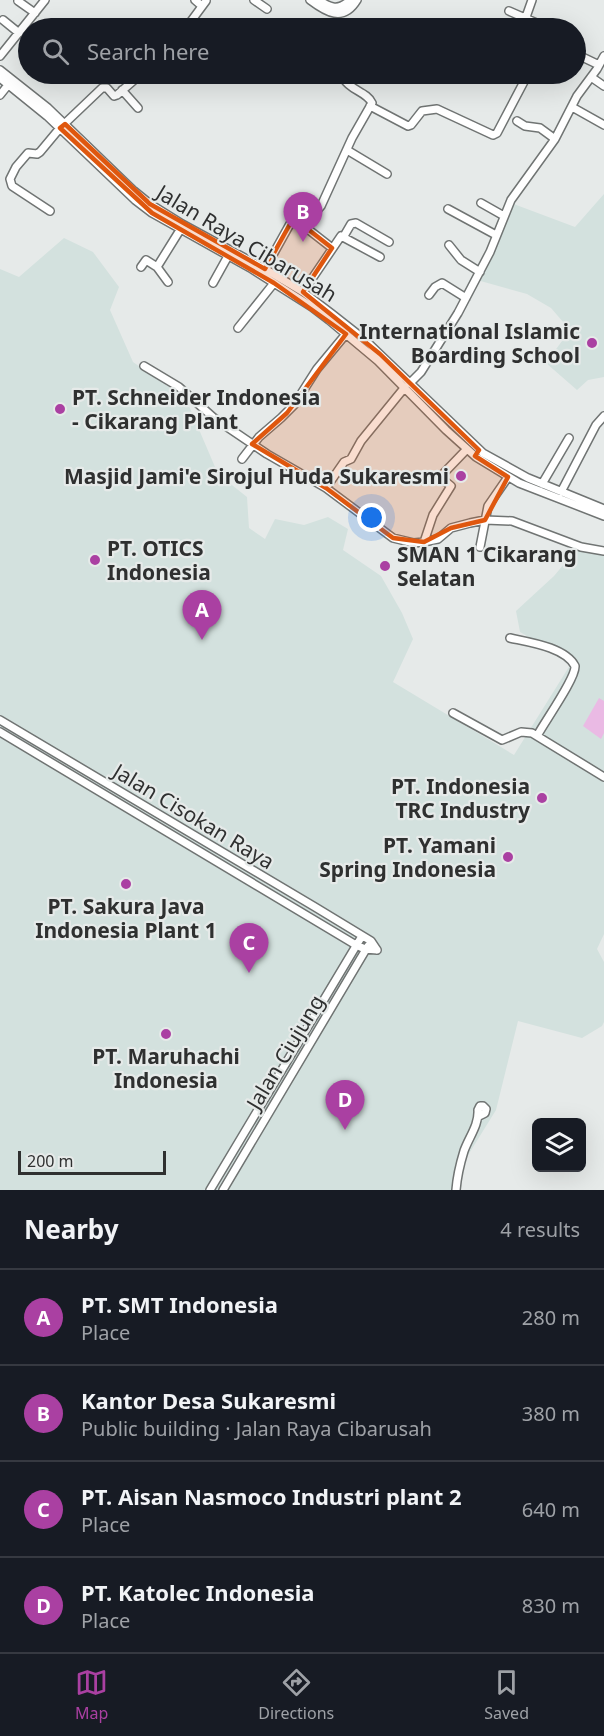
<!DOCTYPE html>
<html lang="en">
<head>
<meta charset="utf-8">
<style>
  :root { --surface:#171b24; --page:#20242c; --text:#f1f3f6; --muted:#9ea1a6; --line:#363941; --accent:#aa40a2 }
  body { margin:0; font-family:"Noto Sans",sans-serif; background:var(--page); color:var(--text) }
  .controls { position:absolute; right:18px; bottom:18px; display:grid; overflow:hidden; border-radius:9px; box-shadow:0 6px 24px #0002 }
  .controls button { width:54px; height:54px; display:grid; place-items:center; padding:0; border:0; border-bottom:2px solid var(--line); background:var(--surface); color:var(--text); font:30px sans-serif }
  .scale { position:absolute; left:18px; bottom:15px; width:148px; box-sizing:border-box; padding-left:6px; border:3px solid #2f3030; border-top:0; font-size:16px; line-height:21px; white-space:nowrap; color:#2f3030; -webkit-text-stroke:4px #e6eae9; paint-order:stroke }
  .you { position:absolute; left:372px; top:518px; width:21px; height:21px; margin:-15px; border:4px solid #fff; border-radius:50%; background:#1a73e8; box-shadow:0 0 0 9px #1a73e833 }
  .badge { display:grid; place-items:center; width:39px; height:39px; border-radius:50%; background:var(--accent); color:#fff; font-size:20px; font-weight:700 }
  .pin { position:absolute; translate:-50% -50px; filter:drop-shadow(0 2px 3px #0008) }
  .pin::after { content:''; position:absolute; top:32px; width:21px; height:18px; background:inherit; clip-path:polygon(0 0,100% 0,50% 100%) }
  .list { margin:0; padding:0; list-style:none }
  h2 { display:flex; justify-content:space-between; align-items:center; height:78px; margin:0; padding:0 24px; font-size:26px }
  h2 small { font-size:20px; font-weight:400; color:var(--muted) }
  .list li { display:grid; grid-template-columns:39px 1fr auto; gap:18px; align-items:center; box-sizing:border-box; height:96px; padding:0 24px; border-top:2px solid var(--line) }
  .list b { display:block; font-size:22px; white-space:nowrap }
  .list p { margin:0; font-size:20px; white-space:nowrap; color:var(--muted) }
  .list em { font-size:20px; font-style:normal; color:var(--muted) }
  .icon { flex:none; width:33px; height:33px; fill:none; stroke:currentColor; stroke-width:2; stroke-linecap:round; stroke-linejoin:round }
  .map { position:relative; flex:none; width:604px; height:1190px; overflow:hidden }
  .search { position:absolute; background:var(--surface); box-shadow:0 6px 24px #0002; left:18px; right:18px; top:18px; height:66px; display:flex; align-items:center; gap:15px; box-sizing:border-box; padding:0 21px; border-radius:33px; color:var(--muted); font-size:22px }
  .sheet { height:462px; background:var(--surface) }
  nav { display:flex; justify-content:space-around; align-items:center; box-sizing:border-box; height:84px; border-top:2px solid var(--line); background:var(--surface); font-size:16px; color:var(--muted) }
  nav a { display:grid; justify-items:center; gap:3px }
  nav .on { color:var(--accent) }
  .map>svg:first-child { display:block }
</style>
</head>
<body>
<div class="map">
<svg width="604" height="1190" viewBox="0 0 604 1190">
  <rect width="100%" height="100%" fill="#e6eae9"/>
  <path fill="#d3e1de" d="M604,194V377L588,380L577,390L546,363L570,330L551,308L527,294L477,280L511,203L575,227Z
    M64,238L93,252L119,287L110,310L133,362L186,399L218,474L247,497L249,528L265,539L275,519L304,525L328,517L348,529L343,550L381,576L402,613L413,639L393,682L514,755L572,662L520,632L516,611L554,576L579,546L604,551V934L597,949L604,962V1022L602,1026L582,1038L518,1021L496,1110L465,1160L458,1190H0V269L19,277Z"/>
  <path fill="#eabae4" d="M599,698L604,701V733L601,739L583,726Z"/>
  <g fill="none" stroke-linecap="round" stroke-linejoin="round">
    <g stroke="#707473" stroke-width="10">
      <path id="minor" d="M195,0L202,6
        M254,0L267,9
        M310,0C326,12 343,23 357,0
        M319,0C330,8 339,11 350,0
        M18,1L35,13
        M509,11L548,28
        M526,17L532,0
        M3,20L19,33
        M303,26L306,28
        M186,28L206,1
        M576,54L599,65
        M0,56L45,0
        M0,70L48,108L134,191L150,204L182,224L265,269L303,292L332,314L365,340L483,453L528,478L604,509
        M591,77L604,86
        M0,78L47,116L135,200L152,213L252,269L312,307L329,320L378,361L446,430L476,457L519,483L604,516
        M122,90L138,108
        M0,95L8,85
        M370,106L408,126L411,125L422,111L437,109L493,135L497,133L528,74
        M572,107L604,125
        M517,121L525,126L540,128L555,139
        M347,150L387,174
        M481,203L504,216
        M448,209L496,235
        M50,211L12,186L10,179L16,167L28,153L37,154L40,152L60,128L102,88H107L114,96L117,95L141,74
        M304,218L309,230L332,248
        M344,236L351,224L356,223L389,242
        M449,245L461,260L480,272
        M141,267L146,260L157,267L180,230
        M157,267L168,282
        M265,269L290,224L314,214L321,206L352,138L372,103C367,92 350,90 344,79L346,74
        M213,283L228,256
        M303,292L341,236L380,257
        M429,295L435,287L442,283L466,298
        M238,328L274,283
        M144,366L179,387L214,418L267,454L326,488L393,538L414,543L424,542L438,539L451,528L470,523L485,520L512,521L581,547L604,551
        M410,383L421,372L458,313L490,252L511,200L555,139L577,96L597,69L604,56
        M242,459L259,437L281,418L294,405L317,369L346,334
        M542,484L569,438
        M326,488L344,462L351,459L361,441L405,387
        M561,492L596,425L604,416
        M424,542L433,515L451,486L440,477L467,449
        M480,547L488,506L508,477
        M510,638C528,642 565,647 575,666C576,678 545,721 537,736
        M453,713L502,740L521,732L532,733L604,777
        M0,720L315,907L371,941L377,950
        M0,732L356,945L365,949L377,950
        M210,1190L362,936
        M223,1190L368,946
        M456,1190C457,1177 460,1164 464,1151C469,1137 479,1125 478,1110L480,1106H483L486,1109L485,1113L479,1116"/>
    </g>
    <use href="#minor" stroke="#fff" stroke-width="7"/>
  </g>
  <path fill="#df570e" fill-opacity="0.2" stroke="#df570e" stroke-width="4.5" stroke-linejoin="round" d="M65,124L150,204L265,269L290,224L304,218L309,230L332,248L303,292L380,354L479,450L475,456L508,477L485,520L451,528L424,542L393,538L326,488L252,444L287,413L346,334L274,283L152,213L60,128Z"/>
  <g fill="#aa40a2" stroke="#e6eae9" stroke-width="2">
    <circle cx="592" cy="343" r="6"/>
    <circle cx="60" cy="409" r="6"/>
    <circle cx="461" cy="476" r="6"/>
    <circle cx="95" cy="560" r="6"/>
    <circle cx="385" cy="566" r="6"/>
    <circle cx="542" cy="798" r="6"/>
    <circle cx="508" cy="857" r="6"/>
    <circle cx="126" cy="884" r="6"/>
    <circle cx="166" cy="1034" r="6"/>
  </g>
  <g text-anchor="middle" dominant-baseline="central" stroke-width="4.5" stroke-linejoin="round" paint-order="stroke">
    <g font-size="21" fill="#2f3030" stroke="#e6eae9">
      <text transform="translate(247 243) rotate(31)">Jalan Raya Cibarusah</text>
      <text transform="translate(194 816) rotate(31)">Jalan Cisokan Raya</text>
      <text transform="translate(285 1052) rotate(-59)">Jalan Ciujung</text>
    </g>
    <g font-size="21" font-weight="bold" fill="#2f3030" stroke="#e6eae9" text-anchor="end">
      <text x="580" y="331">International Islamic<tspan x="580" dy="24">Boarding School</tspan></text>
      <text x="72" y="397" text-anchor="start">PT. Schneider Indonesia<tspan x="72" dy="24">- Cikarang Plant</tspan></text>
      <text x="449" y="476">Masjid Jami'e Sirojul Huda Sukaresmi</text>
      <text x="107" y="548" text-anchor="start">PT. OTICS<tspan x="107" dy="24">Indonesia</tspan></text>
      <text x="397" y="554" text-anchor="start">SMAN 1 Cikarang<tspan x="397" dy="24">Selatan</tspan></text>
      <text x="530" y="786">PT. Indonesia<tspan x="530" dy="24">TRC Industry</tspan></text>
      <text x="496" y="845">PT. Yamani<tspan x="496" dy="24">Spring Indonesia</tspan></text>
      <text x="126" y="906" text-anchor="middle">PT. Sakura Java<tspan x="126" dy="24">Indonesia Plant 1</tspan></text>
      <text x="166" y="1056" text-anchor="middle">PT. Maruhachi<tspan x="166" dy="24">Indonesia</tspan></text>
    </g>
  </g>
</svg>
<div class="controls">
<button><svg class="icon" aria-label="layers" viewBox="0 0 24 24"><path d="M12 4l9 5-9 5-9-5zM3 14l9 5 9-5"/></svg></button>
</div>
<div class="scale">200 m</div>
<div class="you"></div>
<div class="pin badge" style="left:202px;top:640px">A</div>
<div class="pin badge" style="left:303px;top:242px">B</div>
<div class="pin badge" style="left:249px;top:973px">C</div>
<div class="pin badge" style="left:345px;top:1130px">D</div>
<div class="search"><svg class="icon" aria-label="search" viewBox="0 0 24 24"><circle cx="10" cy="10" r="6"/><path d="M15 15l6 6"/></svg>Search here</div>
</div>
<section class="sheet">
<h2>Nearby<small>4 results</small></h2>
<ul class="list">
<li><span class="badge">A</span><div><b>PT. SMT Indonesia</b><p>Place</p></div><em>280 m</em></li>
<li><span class="badge">B</span><div><b>Kantor Desa Sukaresmi</b><p>Public building · Jalan Raya Cibarusah</p></div><em>380 m</em></li>
<li><span class="badge">C</span><div><b>PT. Aisan Nasmoco Industri plant 2</b><p>Place</p></div><em>640 m</em></li>
<li><span class="badge">D</span><div><b>PT. Katolec Indonesia</b><p>Place</p></div><em>830 m</em></li>
</ul>
</section>
<nav>
<a class="on"><svg class="icon" aria-label="map" viewBox="0 0 24 24"><path d="M3 6l6-2 6 2 6-2v14l-6 2-6-2-6 2zM9 4v14M15 6v14"/></svg>Map</a>
<a><svg class="icon" aria-label="directions" viewBox="0 0 24 24"><path d="M12 3l9 9-9 9-9-9zM9 14v-3h6M13 9l2 2-2 2"/></svg>Directions</a>
<a><svg class="icon" aria-label="saved" viewBox="0 0 24 24"><path d="M7 4h10v16l-5-4-5 4z"/></svg>Saved</a>
</nav>
</body>
</html>
